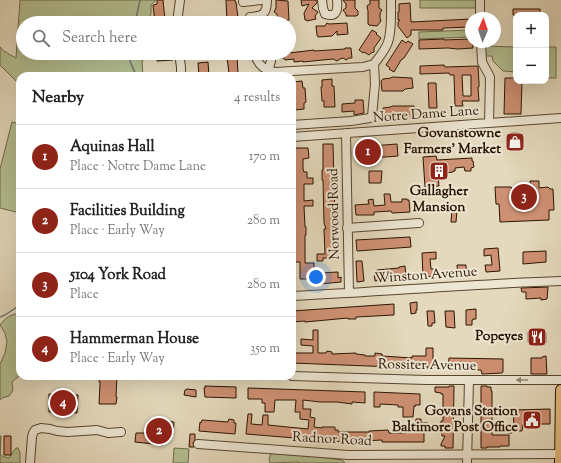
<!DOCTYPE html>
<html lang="en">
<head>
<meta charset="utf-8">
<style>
  :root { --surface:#fff; --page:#f2f2f2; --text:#222; --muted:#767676; --line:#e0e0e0; --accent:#8f2418 }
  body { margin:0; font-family:"Sorts Mill Goudy",serif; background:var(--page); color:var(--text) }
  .controls { position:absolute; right:12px; top:12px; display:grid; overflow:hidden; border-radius:8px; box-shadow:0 4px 16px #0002 }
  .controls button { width:36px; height:36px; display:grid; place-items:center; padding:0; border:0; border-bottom:1px solid var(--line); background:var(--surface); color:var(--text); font:20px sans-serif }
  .compass { position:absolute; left:465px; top:12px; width:36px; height:36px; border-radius:50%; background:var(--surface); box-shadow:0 4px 16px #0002; rotate:2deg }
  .you { position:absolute; left:316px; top:277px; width:14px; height:14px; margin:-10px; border:3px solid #fff; border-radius:50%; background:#1a73e8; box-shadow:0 0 0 6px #1a73e833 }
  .badge { display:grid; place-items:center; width:26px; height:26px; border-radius:50%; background:var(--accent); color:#fff; font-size:13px; font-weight:700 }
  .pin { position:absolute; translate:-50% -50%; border:2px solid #fff; box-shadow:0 1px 4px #0006 }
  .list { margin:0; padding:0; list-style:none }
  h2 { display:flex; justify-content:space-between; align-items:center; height:52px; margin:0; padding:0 16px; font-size:17px }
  h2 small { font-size:13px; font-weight:400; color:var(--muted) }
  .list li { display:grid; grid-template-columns:26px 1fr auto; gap:12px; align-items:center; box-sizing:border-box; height:64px; padding:0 16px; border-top:1px solid var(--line) }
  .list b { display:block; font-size:15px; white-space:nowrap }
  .list p { margin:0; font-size:13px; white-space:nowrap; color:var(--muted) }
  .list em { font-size:13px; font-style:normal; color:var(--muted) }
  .icon { flex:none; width:22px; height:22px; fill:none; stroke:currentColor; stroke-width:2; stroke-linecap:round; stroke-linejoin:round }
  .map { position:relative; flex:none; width:561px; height:463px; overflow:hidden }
  .search { position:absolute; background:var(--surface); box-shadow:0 4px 16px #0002; left:16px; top:16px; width:280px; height:44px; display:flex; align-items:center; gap:10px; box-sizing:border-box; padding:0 14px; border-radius:22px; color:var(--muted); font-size:15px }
  .panel { position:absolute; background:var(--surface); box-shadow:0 4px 16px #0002; left:16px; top:72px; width:280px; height:308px; border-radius:12px }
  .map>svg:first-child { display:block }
</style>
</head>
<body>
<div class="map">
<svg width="561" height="463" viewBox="0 0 561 463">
  <rect width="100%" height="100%" fill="#e4d9bc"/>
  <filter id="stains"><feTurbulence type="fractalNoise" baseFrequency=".005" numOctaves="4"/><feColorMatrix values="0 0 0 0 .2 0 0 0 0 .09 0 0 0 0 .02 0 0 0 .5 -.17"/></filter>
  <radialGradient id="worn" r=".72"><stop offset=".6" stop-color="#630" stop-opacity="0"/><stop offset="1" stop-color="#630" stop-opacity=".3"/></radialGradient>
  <path fill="#b4bf91" stroke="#706a48" d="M20,0H156L151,5V14L148,23H23V53H148L147,57L142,61L143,76H20V89L17,87V82L0,65V47C4,52 11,55 16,58Z
    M420,0H478V8H420Z
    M471,30V37L419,39V32Z
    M484,46L516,47V72L503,71L493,61L492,56H484Z
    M546,47H556V78H546Z
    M12,122L20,124V213L0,208V169Z
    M20,313V375L12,382L13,390L9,396L2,398L0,400V364L5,353L7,342L5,333L0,325C6,317 10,315 20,313Z
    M0,436H1L0,454C2,457 5,457 9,458L16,448H18L20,453V463H0Z
    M174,448L189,449L188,463H173Z
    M273,453H279L289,455L312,456L342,460L345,463H300L297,462L270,463L269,460L270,455Z"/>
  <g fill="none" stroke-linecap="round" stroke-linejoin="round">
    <path stroke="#6d7770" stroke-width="1.5" d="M135,23L140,0
      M128,53C129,62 134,68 136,76
      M0,317L5,315L20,305"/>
  </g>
  <path fill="#cf9174" stroke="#2b1500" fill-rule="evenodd" d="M157,0H163L165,20H161V23H155L153,5L157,4Z
    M226,0H235V2H236L238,18H236L237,23H227Z
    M276,0L288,1L289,20L278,22L277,14L274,12L276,8Z
    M301,0H317V3L312,8L318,12L315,16L316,19L307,21V20H305L304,13L309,4L302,6Z
    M343,0H355V8L358,11V15L356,16H346V14L343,10L346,8V4Z
    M370,0H379V8L382,10L380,13V18L381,21L377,26L369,25L368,24V11L367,6L370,4Z
    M410,3L411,22L471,19V27L443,28V30H411V35L407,38L398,26V22L400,20H398V12H399V4Z
    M513,9H540V13H537V15H513Z
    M327,23L329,24L347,23L348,34L337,35V31L332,36L318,37L317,35L316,26H325Z
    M372,30L377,33L376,34L381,38L379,41L374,48V52L371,53L369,55L364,52L363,53L359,50Z
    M444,39V40L471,39V42H472L473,48L458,49L448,48L419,49V40Z
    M402,40L406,43L408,41L413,44L404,58L401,60L394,72L389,69L390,68L386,65Z
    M345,48H351L352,58H349L346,60L343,58L340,59L337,61L333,59L303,62V61L294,62V59L285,60L284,58H279V53H289L314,50V51L345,49Z
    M157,53H172L173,60L157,61Z
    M232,53H247V56L237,57L238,73H229L227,58L232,57Z
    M208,62L209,76H199L198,63Z
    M444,65L445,67L478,66L479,83V87H478L479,101H462L463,106H455L454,75H450L449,73L420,74V66ZM462,75H471V96H463Z
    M392,77L412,78L413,88L405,89L403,91H382L381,81L383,79L391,78Z
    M505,78H516V81H522L521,114H504Z
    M332,79V86H334L335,107H324V101H322L321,87H322V80Z
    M302,81L303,88H305L306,102L304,103V109L295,110L294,103H293V82Z
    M428,83H436L437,108H429Z
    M355,100H363L364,113L354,115V111L342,112V104L355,103Z
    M392,106H414L415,116L414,118L395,120H390L388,117L383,118V108L391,107Z
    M511,133H518V140H511Z
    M323,144H333L336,258H323V261H317V254H325L324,229H326L324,223L323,180H322V170H323Z
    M397,144L398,156L359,159L358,147Z
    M292,148H308L309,158L303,159V169L304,172H307V178H313V184H304V201L313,200V206H304L305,227H306V235H305V263H314V270H312L309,272V279H300V262H295V260H293V244H294V235H292V220H294L293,211H292V196H293V187H292V171H293V159H292Z
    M436,156L437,160L472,158V161H473L474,167L471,168V171H465L464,167L455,168V171H453V172L438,174L439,186L425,187L423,157Z
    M369,171H382L381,183H369Z
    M530,181H539V188L548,187L550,189H553L554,210H549V220L500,222L499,204H496L495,187H511L512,189L531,188Z
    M384,194H390L391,202H402V199H407V200H409L410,212L392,213L391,211L374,212V215H356L355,205L369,204L368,200L373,199L374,206L385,205Z
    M452,210H457L456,222H451Z
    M410,237L411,247L357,251L356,240Z
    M498,248L500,271L486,272L485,265H492L491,255L484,256V249Z
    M546,251V262L523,264V252Z
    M436,252V259H430L431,269H437V276L423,277L422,253Z
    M356,261H362L364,281L357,282Z
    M457,265H466V269H468L469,277H458Z
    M405,266L406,278L382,279V280L375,281L374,272L377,271V270L399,268V267Z
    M338,272V278L341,277V282L320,284L319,273Z
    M548,287L547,299L541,300V298L526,299V292H522L521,288Z
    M417,302V310H416V313L411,314L410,303Z
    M394,304V315L356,317V319H348V318L305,322V321L292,322V311Z
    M476,309V319H473V320H472V325H466V310Z
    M427,311H434L435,323H432V326H428Z
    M445,311H454L455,328L446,327Z
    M313,330H318V353H326L327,351L332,352V354L356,353V354L365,355V356H375V353L382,354V356L412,358V356H426V348H433V359H436V367H433V369H428V367H419V368L292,363V353H313V346L301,345V339L313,340Z
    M528,332L546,333V343L528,342Z
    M546,356L547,374H531V358H542V357Z
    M449,358L503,359V372L502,373L482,374L481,370L448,369Z
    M100,376H117L116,397H117L116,404H99L100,384V382H99Z
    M205,386L236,387V398L205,397L204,388H205Z
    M449,386H454L453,448H445V446H441V444L445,436H442L441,421H443V394H441V393L435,392V387H449Z
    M481,386H487V387H491V391H492V435H509V446H500V447H487V448H481Z
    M248,388L365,392V403L352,402V404L337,402H320L303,400V409H311L310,417L315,418L314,427L322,428V427H335V430H338V432H369V431L388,430L389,433H406V431H415L416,419H421V423H428V428H424V442H382V440L362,441V442H344L246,434L248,414H252L251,424L262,425L263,415H268V425L308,429L309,420L300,419V412H295L296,400H275L274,412H265V403H262V399H248Z
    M187,389L196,390V397L184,395L185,390Z
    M374,392L420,394V405H415V407L414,406L413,417H403V407H398V405L380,404V407H374Z
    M49,394H56V395L71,396V395H78L77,413L56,411V412H49Z
    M550,409V424H523L522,431H512V433H508V425H514L513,410Z
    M229,419L234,420V423H236L235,434L199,431L200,422L201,423L202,420L228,422Z
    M149,420L174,422L173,435L164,434L163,445L135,442L136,433H145L146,425H149Z
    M190,434H195V440L193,443L194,447H189Z
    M4,436H11V455H4Z"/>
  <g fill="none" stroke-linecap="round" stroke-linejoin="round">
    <g stroke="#59462f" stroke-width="10">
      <path id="minor" d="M322,0L323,8L325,14C337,18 338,10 337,0
        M480,0V18
        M243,2L262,0
        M177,23L180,0
        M250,23V17C263,16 267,14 267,0
        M481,42L482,62L490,77L489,123
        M179,53L181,67V76
        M254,53C258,64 263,70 275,72L363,67L374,64
        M374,64C379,57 385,51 388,42C392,31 391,12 391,0
        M268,71L271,61V53
        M292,125L351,121L370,118L372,116L375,84L374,64
        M346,133L349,293
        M292,137L561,118
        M347,228L419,223
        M292,296C382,292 471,284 561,281
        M292,376L426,380H561
        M198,444L348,455L560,454
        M30,463L32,437L33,433L35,430L41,428L50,429L57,431L68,432L97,430L108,433L121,432
        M467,463L469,380"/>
    </g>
    <g stroke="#2b1500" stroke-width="12">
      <path id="major" d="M560,463L561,390"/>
    </g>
    <use href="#minor" stroke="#ede6d3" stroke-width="8"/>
    <use href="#major" stroke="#e2bc7e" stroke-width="10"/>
  </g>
  <defs><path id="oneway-solid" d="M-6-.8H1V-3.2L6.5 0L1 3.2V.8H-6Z"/></defs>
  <use fill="#968874" href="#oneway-solid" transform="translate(522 380) rotate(180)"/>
  <defs>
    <g id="shop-square" transform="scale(1)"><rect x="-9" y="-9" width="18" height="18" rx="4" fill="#8f2418" stroke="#ede6d3"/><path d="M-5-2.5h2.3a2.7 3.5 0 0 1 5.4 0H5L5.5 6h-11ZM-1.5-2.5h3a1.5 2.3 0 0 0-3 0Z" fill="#fff"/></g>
    <g id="building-square" transform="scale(1)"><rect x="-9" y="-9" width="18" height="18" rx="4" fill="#8f2418" stroke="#ede6d3"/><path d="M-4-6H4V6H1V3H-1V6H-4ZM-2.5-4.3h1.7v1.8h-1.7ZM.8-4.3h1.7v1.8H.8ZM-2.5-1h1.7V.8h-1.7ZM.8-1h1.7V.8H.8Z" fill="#fff"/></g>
    <g id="restaurant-square" transform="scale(1)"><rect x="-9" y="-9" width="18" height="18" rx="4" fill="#8f2418" stroke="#ede6d3"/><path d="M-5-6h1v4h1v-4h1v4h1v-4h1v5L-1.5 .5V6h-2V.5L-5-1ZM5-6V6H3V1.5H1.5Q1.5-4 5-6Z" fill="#fff"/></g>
    <g id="civic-square" transform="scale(1)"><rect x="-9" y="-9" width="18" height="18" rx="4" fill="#8f2418" stroke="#ede6d3"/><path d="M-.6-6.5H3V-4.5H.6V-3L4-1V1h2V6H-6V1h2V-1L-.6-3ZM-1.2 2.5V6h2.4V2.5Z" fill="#fff"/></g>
  </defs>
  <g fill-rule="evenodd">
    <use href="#shop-square" x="515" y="142"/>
    <use href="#building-square" x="439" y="171"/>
    <use href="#restaurant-square" x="537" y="337"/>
    <use href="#civic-square" x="532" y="420"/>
  </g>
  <g text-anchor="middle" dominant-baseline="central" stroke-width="4" stroke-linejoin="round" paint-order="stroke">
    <g font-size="14" fill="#2b1500" stroke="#ede6d3">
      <text transform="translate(426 115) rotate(-4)">Notre Dame Lane</text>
      <text transform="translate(335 214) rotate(-91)">Norwood Road</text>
      <text transform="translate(426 276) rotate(-4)">Winston Avenue</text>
      <text transform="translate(427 366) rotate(1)">Rossiter Avenue</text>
      <text transform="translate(332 440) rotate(3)">Radnor Road</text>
    </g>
    <g font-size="14" font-weight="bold" fill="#2b1500" stroke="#ede6d3" text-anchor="end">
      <text x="501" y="134">Govanstowne<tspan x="501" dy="16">Farmers' Market</tspan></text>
      <text x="439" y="192" text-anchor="middle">Gallagher<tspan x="439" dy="16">Mansion</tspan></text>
      <text x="523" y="337">Popeyes</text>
      <text x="518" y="412">Govans Station<tspan x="518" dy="16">Baltimore Post Office</tspan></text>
    </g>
  </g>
  <rect width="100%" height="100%" filter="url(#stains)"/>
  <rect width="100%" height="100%" fill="url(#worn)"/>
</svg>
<div class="controls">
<button>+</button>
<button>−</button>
</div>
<svg class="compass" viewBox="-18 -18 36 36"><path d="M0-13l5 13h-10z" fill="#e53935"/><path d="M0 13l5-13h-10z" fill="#767676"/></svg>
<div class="you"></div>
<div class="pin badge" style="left:368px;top:152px">1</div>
<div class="pin badge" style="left:159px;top:431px">2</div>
<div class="pin badge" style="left:524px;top:197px">3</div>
<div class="pin badge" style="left:63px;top:403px">4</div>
<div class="search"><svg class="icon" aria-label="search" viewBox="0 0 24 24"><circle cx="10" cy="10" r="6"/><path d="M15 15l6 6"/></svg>Search here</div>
<section class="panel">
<h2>Nearby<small>4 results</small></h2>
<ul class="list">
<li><span class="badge">1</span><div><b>Aquinas Hall</b><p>Place · Notre Dame Lane</p></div><em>170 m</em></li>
<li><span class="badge">2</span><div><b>Facilities Building</b><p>Place · Early Way</p></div><em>280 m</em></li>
<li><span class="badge">3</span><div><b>5104 York Road</b><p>Place</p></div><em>280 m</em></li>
<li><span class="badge">4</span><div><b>Hammerman House</b><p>Place · Early Way</p></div><em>350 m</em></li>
</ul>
</section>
</div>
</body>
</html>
